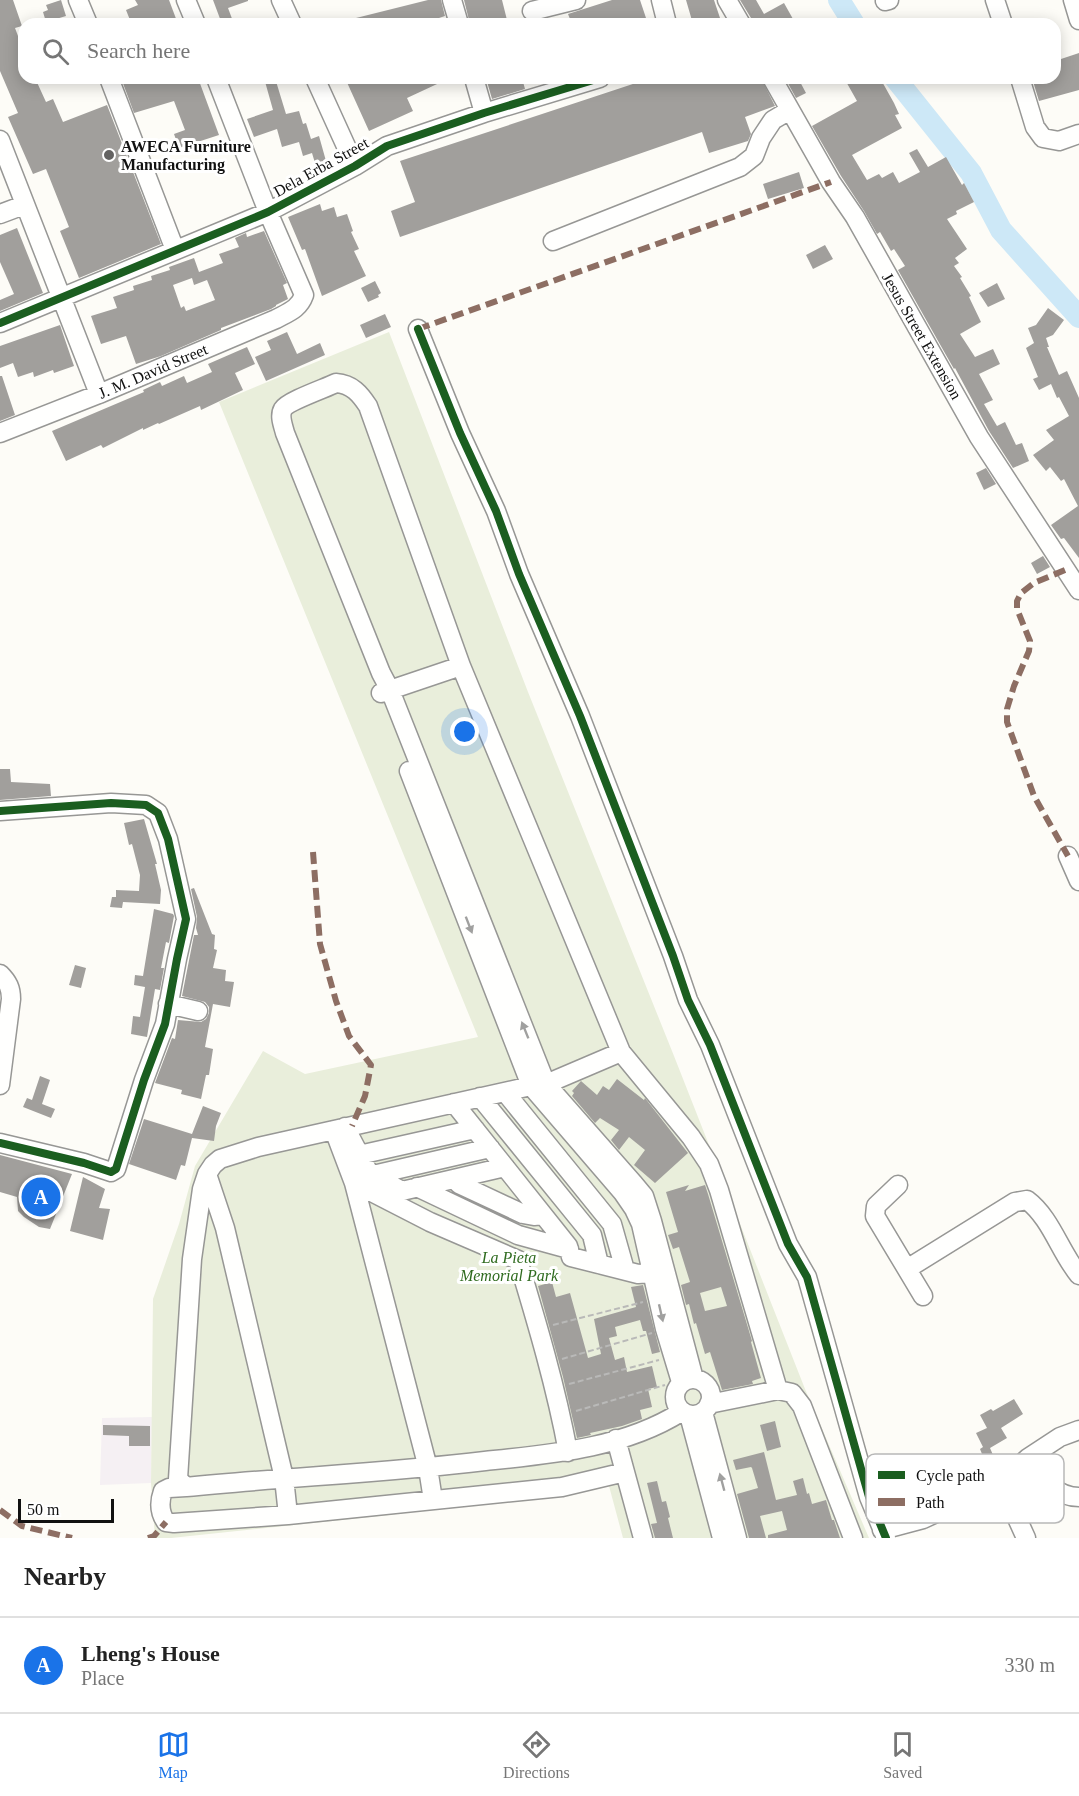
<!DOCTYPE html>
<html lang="en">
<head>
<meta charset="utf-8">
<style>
  :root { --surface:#fff; --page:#f2f2f2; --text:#222; --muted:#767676; --line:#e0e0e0; --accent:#1a73e8 }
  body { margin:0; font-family:"Times New Roman",serif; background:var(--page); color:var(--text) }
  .scale { position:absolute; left:18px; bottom:15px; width:96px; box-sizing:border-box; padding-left:6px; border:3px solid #111; border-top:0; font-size:16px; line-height:21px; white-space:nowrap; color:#111; -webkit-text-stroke:4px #fff; paint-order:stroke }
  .you { position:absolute; left:465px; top:732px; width:21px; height:21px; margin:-15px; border:4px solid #fff; border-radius:50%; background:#1a73e8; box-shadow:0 0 0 9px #1a73e833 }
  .badge { display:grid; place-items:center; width:39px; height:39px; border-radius:50%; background:var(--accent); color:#fff; font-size:20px; font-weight:700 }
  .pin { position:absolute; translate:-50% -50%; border:3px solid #fff; box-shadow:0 2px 6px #0006 }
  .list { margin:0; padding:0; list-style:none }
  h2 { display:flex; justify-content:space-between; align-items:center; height:78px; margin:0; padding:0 24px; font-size:26px }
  h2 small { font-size:20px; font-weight:400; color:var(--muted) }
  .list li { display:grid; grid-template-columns:39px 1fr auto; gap:18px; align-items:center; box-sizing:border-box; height:96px; padding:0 24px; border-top:2px solid var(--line) }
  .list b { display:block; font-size:22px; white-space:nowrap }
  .list p { margin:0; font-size:20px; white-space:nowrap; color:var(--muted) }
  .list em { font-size:20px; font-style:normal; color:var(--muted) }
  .icon { flex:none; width:33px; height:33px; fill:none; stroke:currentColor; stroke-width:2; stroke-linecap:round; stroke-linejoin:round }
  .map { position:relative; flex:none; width:1079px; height:1538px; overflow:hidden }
  .search { position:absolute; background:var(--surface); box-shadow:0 3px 15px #0003; left:18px; right:18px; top:18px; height:66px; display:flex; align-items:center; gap:15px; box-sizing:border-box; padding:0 21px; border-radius:18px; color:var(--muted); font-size:22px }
  .sheet { height:174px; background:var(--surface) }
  nav { display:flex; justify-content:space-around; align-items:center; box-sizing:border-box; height:84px; border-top:2px solid var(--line); background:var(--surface); font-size:16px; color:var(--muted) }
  nav a { display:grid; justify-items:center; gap:3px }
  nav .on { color:var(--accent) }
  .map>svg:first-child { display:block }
</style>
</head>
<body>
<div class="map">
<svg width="1079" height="1538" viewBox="0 0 1079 1538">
  <rect width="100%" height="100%" fill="#fdfcf7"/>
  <path fill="#f5f0f3" d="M152,1417L151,1483L100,1485L102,1418Z"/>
  <path fill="#e9eedb" d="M389,332L528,692L674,1056L805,1389L869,1538H623L609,1486L389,1515L171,1538H155L151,1483L153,1299L179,1224L195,1166L263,1051L305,1074L478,1037L219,402Z"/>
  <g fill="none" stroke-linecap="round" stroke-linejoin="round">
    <path stroke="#cde8f7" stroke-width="22" d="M839,0L854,24
      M895,78L971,173L1001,230L1079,317"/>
  </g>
  <path fill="#a19f9c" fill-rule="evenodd" d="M0,0H13L22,26L15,28L24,52V78H35L46,102L53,99L63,122L107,105L161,244L79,278L60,231L69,227L46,169L33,174L8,117L18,113L0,71Z
    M61,0L66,16L46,22L43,12L48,10L46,5Z
    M135,0H169L178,24H134L133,19L130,20L126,10L138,5Z
    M213,0H248V1L228,8L234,24H222Z
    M428,0H441L445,16L439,18L441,24H348V20Z
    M464,0H502L508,24H470Z
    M612,0H640L648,24H572L568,14Z
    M686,0H714L720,18L702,24H693Z
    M740,0H756L764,14L784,3L793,19L791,20L793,24H752L751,18Z
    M1079,53V90L1039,101L1032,78H1055V61Z
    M121,78H198L219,135L179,148L174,134L185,130L174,101L134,113Z
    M264,78H275L286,114L299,111L303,124L306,123L311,139L319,136L326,161L329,160L331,166L318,173L312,153L303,156L299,142L282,147L277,129L254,137L247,119L273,110Z
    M345,78H450L407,98L413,111L369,131Z
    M486,78H522L525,89L492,99Z
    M651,78H761L775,106L745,117L751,134L748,141L709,153L702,132L400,237L391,211L415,202L400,161Z
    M785,78H798L806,93L796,98Z
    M844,78H880L894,103L899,114L895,115L902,128L852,155L867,180L879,174L882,178L893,172L899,183L920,172L909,153L917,149L928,167L946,157L962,185L964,183L974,202L956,211L957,214L947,219L967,249L955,258L959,263L954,266L962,277L960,278L971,296L969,297L981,322L960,334L975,357L993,349L1000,364L979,374L993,400L984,404L997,426L1005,422L1016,445L1022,443L1029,461L1013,468L989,431L955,368L954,369L946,355L898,270L905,266L894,249L891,251L880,232L877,234L864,211L841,176L812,126L857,101Z
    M799,172L804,188L768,199L763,184Z
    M320,204L322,211L334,207L337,217L347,214L353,231L351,232L359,249L354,251L366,276L322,296L305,249L302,250L288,217Z
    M17,228L43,293L0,311V300L14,294L0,262V235Z
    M264,231L287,283L283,285L288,299L276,305V306L271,309L221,328V330L161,356L136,364L126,336L101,344L91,316L117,308L113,297L134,290L133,286L152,280L151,276L170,270L169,267L194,258L199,272L223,263L219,254L239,247L235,238L246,233L247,237ZM192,278L194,285L207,280L215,300L186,311L184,306L181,308L173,285Z
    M825,245L833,259L813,269L806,255Z
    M375,281L381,293L378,295L379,297L368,302L361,288Z
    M997,283L1005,299L988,307L979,293Z
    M1048,308L1064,320L1053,335L1046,338L1049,347H1047L1059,375L1067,371L1079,398V558L1064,538L1061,539L1051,525L1078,506L1064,479L1061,481L1050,467L1046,471L1033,455L1054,440L1046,430L1069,416L1059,397L1057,398L1051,384L1039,390L1033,379L1038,377L1026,348L1034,343L1028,328L1036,325Z
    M385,314L391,327L366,338L360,325Z
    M60,325L74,366L54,373L53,370L34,377L33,372L18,377L13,363L0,368V346Z
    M287,332L297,354L320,343L325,355L266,381L255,357L271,350L267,341Z
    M247,347L255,364L235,373L243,390L201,410L200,406L159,424L158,423L143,430V428L103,448L101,445L66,461L52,431L144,392L143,390L160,382L162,386L184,376L187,383L212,372L208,364Z
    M0,376H2L15,415L0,421Z
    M986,468L996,484L984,490L976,473Z
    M1043,556L1050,567L1037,574L1031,563Z
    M0,769H10L11,782L50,784L51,796L0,800Z
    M144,819L157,864H155L161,890L160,904L123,902L122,908L110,907L112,897H116V890L139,891L140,875L132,844L129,845L124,823Z
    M194,888L212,934L215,935L214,949L217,950L213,968L226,970L225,981L234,982L230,1007L213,1004L205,1047L213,1049L209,1075H206L201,1099L181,1094L182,1090L155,1083L172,1038L175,1039L178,1020L201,1022L206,1019L209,1013V1007L205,1002L182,996L194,935H198L196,928L197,917L191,889Z
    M154,909L173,914L174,916L169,943L166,942L161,968H164L160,990L155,989L147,1037L131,1034L133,1016L140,1017L145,987L134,985L135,975L143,976Z
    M75,965L86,968L81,988L69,985Z
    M40,1076L50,1080L42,1104L55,1109L51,1118L23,1107L27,1098L32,1100Z
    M617,1079L644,1100L645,1098L688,1153L655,1183L634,1165L645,1150L629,1137L619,1150L611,1140L619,1130L600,1118L595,1123L572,1096L574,1093L572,1091L581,1081L597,1095L603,1086L609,1090Z
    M203,1106L221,1113L216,1126L214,1141L192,1138L185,1166L181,1165L176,1180L129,1164L144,1119L192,1134Z
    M0,1155L72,1174L50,1229L39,1227L24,1217L18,1211L17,1197L0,1192Z
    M83,1177L105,1189L99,1208L110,1209L103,1240L70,1231Z
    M689,1185L685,1191L705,1185L708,1194L752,1341L751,1342L761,1378L752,1381L753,1384L722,1390L710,1352L705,1354L696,1323L694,1324L689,1304L686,1305L681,1285L690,1282L679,1247L673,1249L668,1235L678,1232L666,1192ZM721,1287L727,1306L705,1311L700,1293Z
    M552,1282L556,1297L570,1293L588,1358L601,1354L594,1319L636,1307L631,1287L643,1285L660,1352L652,1354L646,1331H643L640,1320L615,1327L617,1336L609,1338L615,1360L624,1357L627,1372L652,1366L657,1387L648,1389L652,1407L640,1410L642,1419L622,1426L590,1433L591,1435L577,1438L563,1377L538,1286Z
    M1014,1399L1023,1414L1001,1428L1007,1438L990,1448L993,1455L984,1459L980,1449L983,1447L976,1433L987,1428L980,1415L991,1409L993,1411Z
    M775,1421L781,1447L767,1451L760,1425Z
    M103,1425L150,1426V1446H129V1436L103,1435Z
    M764,1452L776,1500L797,1495L793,1481L803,1478L807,1494L809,1493L812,1504L826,1500L832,1520H834L840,1538H768V1535L787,1530L782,1511L760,1516L766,1538H749L737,1494L758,1488L752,1468L751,1467L736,1470L733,1460Z
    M657,1481L662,1502L666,1501L670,1517L668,1518L673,1538H655L651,1524L657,1523L647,1483Z"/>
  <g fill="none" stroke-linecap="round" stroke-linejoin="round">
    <g stroke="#979795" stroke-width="21">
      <path id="minor" d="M78,0L88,24
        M186,0L196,24
        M281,0L292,24
        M452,0L459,24
        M661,0L667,24
        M727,0L741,24
        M995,0L1003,24
        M1073,0L1079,20
        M885,1L889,0
        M532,11L576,0
        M109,78L175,250
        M315,78L355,166
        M474,78L484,113
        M772,78L831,182L855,217L979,437L1079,590
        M1020,78L1035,127L1043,138L1059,141L1079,134
        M0,140L99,394
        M0,214L24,205
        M553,241L740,167L754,156L761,138L773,120L790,110
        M0,323L268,212L355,166L387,146L484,113L600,78
        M418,329L460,433L496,511L519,574L580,716L673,956L688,1000L710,1045L788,1244L807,1277L869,1497L886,1538
        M0,433L99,394L276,319C289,312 299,309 304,295L268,212L216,78
        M461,666L368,406C360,394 352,384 336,383C326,388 288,401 283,409C279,416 283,425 285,433L381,673L390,690L546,1084L634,1184L644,1196L652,1221L694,1379
        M381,693L461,666L621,1052L691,1137L709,1164L719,1190L778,1390L709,1404
        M409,771L531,1086L623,1193L634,1209L641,1224L665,1329L681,1382
        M0,811L111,803L146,805L158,813L168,839L186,919L177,959L165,1024L144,1080L116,1169L111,1172L84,1163L0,1143
        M1068,856L1079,881
        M0,974C8,982 11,988 11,999L0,1085
        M168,1004L198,1011
        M621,1052L546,1084L531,1086L258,1147L220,1159L213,1165L207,1174L202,1189L192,1259L178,1479L186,1487C286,1477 386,1473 485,1461C552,1454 624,1448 681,1412
        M505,1092L612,1224L625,1270
        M480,1097L592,1235L599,1264
        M454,1103L568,1246L571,1257L638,1274L652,1273
        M345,1127L369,1173L402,1191L505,1167
        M334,1130L354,1183L428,1468L433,1500
        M359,1155L475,1129
        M207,1174L225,1228L284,1478L288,1515
        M373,1175L490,1148
        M454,1179L459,1184L523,1214L534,1216L543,1215
        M354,1183L430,1222L518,1260C537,1323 556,1387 568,1452
        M898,1185L876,1206L875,1216L923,1296
        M417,1187L518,1235L569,1249
        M907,1269L1015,1202L1027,1200C1051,1218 1060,1252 1079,1275
        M675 1397a18 18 0 1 1 36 0a18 18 0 1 1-36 0Z
        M778,1390L792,1393L802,1406L853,1538
        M703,1412L737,1538
        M689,1415L722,1538
        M616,1439L643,1538
        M1028,1458C1042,1477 1054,1497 1079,1497
        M1001,1483L1026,1538
        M186,1487L169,1488L163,1491C159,1502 159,1512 166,1522L174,1523L288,1515L562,1487L625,1472
        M882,1530L923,1519L1001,1483L1028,1458L1060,1437L1079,1430"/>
    </g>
    <path stroke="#b9b9b8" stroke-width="2" stroke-dasharray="6 3" stroke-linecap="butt" d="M553,1325L643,1302
      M562,1359L652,1333
      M569,1384L659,1360
      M576,1411L665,1385"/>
    <use href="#minor" stroke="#fffffe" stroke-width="18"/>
    <path stroke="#8d6e63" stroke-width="6" stroke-dasharray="12 6" stroke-linecap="butt" d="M418,329L831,182
      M1065,570L1034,583L1021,593L1017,601V609L1030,641L1029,651L1014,686L1007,709V722L1034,796L1068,856
      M313,852L320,944L336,1001L349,1036L371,1065L365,1096L352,1126
      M0,1510L22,1526L72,1538
      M148,1538L154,1536L166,1522"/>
    <g stroke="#fff" stroke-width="11">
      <path id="cycleway" d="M0,323L268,212L355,166L387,146L484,113L600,78
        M418,329L460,433L496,511L519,574L580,716L673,956L688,1000L710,1045L788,1244L807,1277L869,1497L886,1538
        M0,811L111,803L146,805L158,813L168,839L186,919L177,959L165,1024L144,1080L116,1169L111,1172L84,1163L0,1143"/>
    </g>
    <use href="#cycleway" stroke="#1b5e20" stroke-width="8"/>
  </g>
  <defs><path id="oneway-solid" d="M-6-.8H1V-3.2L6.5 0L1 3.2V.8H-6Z" transform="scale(1.5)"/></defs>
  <g fill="#a0a09f">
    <use href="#oneway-solid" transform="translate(469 925) rotate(69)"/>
    <use href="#oneway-solid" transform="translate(525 1030) rotate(-112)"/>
    <use href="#oneway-solid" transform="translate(661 1313) rotate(77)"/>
    <use href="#oneway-solid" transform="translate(722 1482) rotate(-105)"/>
  </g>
  <circle fill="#646362" stroke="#fff" stroke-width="2" cx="109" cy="155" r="6"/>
  <g text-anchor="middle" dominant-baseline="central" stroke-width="6" stroke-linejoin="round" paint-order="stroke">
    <g font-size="16" font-weight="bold" fill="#111" stroke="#fff" text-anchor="start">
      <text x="121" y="146">AWECA Furniture<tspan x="121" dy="18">Manufacturing</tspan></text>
    </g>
    <g font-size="16" fill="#111" stroke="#fff">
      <text transform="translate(321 167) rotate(-29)">Dela Erba Street</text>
      <text transform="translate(922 336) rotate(60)">Jesus Street Extension</text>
      <text transform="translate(153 371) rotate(-23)">J. M. David Street</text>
    </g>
    <g font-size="16" font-style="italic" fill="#2f6b1f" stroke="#fff">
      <text x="509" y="1257">La Pieta<tspan x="509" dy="18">Memorial Park</tspan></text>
    </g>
  </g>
  <rect x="866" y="1454" width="198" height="69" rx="9" fill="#fff" stroke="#b8b8b8" stroke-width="1.5"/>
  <rect x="878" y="1471" width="27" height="8" fill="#1b5e20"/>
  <rect x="878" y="1498" width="27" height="8" fill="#8d6e63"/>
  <g font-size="16" fill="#111">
    <text x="916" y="1481">Cycle path</text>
    <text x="916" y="1508">Path</text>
  </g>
</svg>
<div class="scale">50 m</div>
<div class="you"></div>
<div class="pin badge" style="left:41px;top:1197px">A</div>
<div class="search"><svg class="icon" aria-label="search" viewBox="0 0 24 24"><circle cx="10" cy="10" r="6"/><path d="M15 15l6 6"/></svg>Search here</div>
</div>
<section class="sheet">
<h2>Nearby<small></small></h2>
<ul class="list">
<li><span class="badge">A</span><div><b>Lheng's House</b><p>Place</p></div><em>330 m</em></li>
</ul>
</section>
<nav>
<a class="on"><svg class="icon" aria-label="map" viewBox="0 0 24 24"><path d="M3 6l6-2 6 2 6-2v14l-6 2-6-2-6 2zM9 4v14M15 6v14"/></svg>Map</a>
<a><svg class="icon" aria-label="directions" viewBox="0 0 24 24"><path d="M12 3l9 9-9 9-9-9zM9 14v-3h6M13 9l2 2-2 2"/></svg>Directions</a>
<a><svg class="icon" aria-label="saved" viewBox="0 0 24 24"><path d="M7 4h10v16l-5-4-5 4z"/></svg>Saved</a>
</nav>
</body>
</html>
